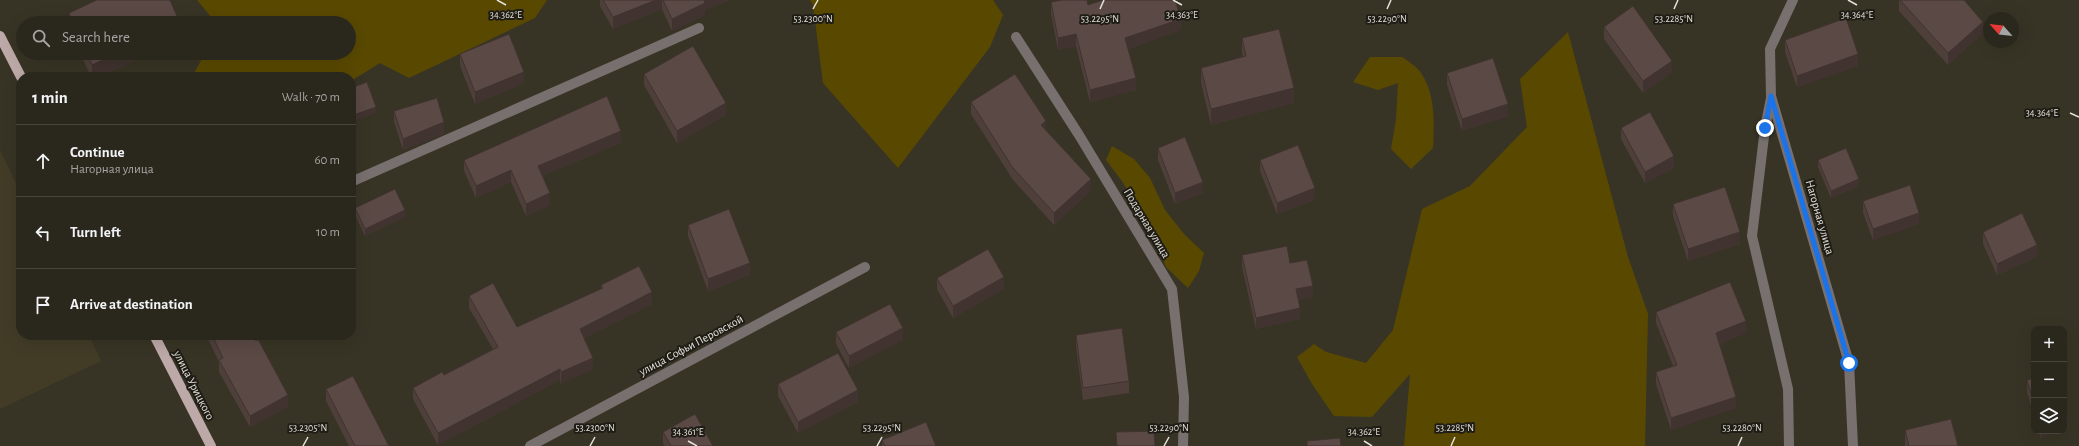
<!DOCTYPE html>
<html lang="en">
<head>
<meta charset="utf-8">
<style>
  :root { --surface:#2a271c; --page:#363329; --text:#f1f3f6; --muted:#a5a5a3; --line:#46443b }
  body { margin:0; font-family:"Alegreya Sans",sans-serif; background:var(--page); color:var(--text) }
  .controls { position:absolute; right:12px; bottom:12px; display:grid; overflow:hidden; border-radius:8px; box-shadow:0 4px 16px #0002 }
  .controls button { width:36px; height:36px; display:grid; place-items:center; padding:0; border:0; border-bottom:1px solid var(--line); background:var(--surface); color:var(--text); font:20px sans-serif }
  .compass { position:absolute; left:1983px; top:12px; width:36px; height:36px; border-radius:50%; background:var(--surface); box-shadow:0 4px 16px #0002; rotate:297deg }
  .stop { position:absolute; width:12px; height:12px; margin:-9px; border:3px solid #1a73e8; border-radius:50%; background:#fff }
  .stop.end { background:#1a73e8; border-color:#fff; box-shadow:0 1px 4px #0008 }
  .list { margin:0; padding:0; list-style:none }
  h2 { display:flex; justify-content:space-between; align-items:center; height:52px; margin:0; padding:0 16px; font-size:17px }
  h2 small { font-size:13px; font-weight:400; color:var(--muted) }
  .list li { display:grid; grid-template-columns:26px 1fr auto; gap:12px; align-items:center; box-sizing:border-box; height:72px; padding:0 16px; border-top:1px solid var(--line) }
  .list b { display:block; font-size:15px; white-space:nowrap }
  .list p { margin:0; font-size:13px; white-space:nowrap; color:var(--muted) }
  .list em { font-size:13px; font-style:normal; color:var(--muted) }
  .icon { flex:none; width:22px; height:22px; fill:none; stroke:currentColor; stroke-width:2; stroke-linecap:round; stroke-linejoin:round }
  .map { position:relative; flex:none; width:2079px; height:446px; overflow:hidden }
  .search { position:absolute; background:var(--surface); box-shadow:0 4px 16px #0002; left:16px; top:16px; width:340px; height:44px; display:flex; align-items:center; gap:10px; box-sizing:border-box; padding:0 14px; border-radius:22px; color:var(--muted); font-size:15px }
  .panel { position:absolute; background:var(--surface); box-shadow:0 4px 16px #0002; left:16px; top:72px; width:340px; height:268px; border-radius:16px }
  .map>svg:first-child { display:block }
</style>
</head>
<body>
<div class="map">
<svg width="2079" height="446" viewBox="0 0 2079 446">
  <rect width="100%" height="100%" fill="#383425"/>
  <path fill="#423c27" d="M0,150L21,194V335H89L101,361L0,409Z"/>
  <path fill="#594900" d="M197,0H547L535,18L409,78L380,63L351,81V77H192L205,53H349V23H216Z
    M810,0H993L1003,15L990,47L898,168L823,83L813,5Z
    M1568,32L1628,257L1648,314L1645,446H1404L1410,374L1372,417L1334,416L1312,384L1297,357L1314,344L1326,352L1366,363L1393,330L1422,209L1470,186L1527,127L1520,79Z
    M1370,57H1402C1408,61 1417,67 1421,73C1436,95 1434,123 1433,148L1411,169L1391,149L1396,119L1398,83L1378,90L1353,82Z
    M1112,146L1134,159L1150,178L1165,210L1184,234L1204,253L1199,271L1188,288L1166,267L1156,239L1139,209L1122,181L1106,160Z"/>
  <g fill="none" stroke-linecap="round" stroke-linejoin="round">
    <path stroke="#786f6f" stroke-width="10" d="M1793,0L1770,49L1771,96L1849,363L1853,446
      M1016,37L1079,135L1172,289L1184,397L1183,446
      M1771,98L1765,128L1752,236L1788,389L1789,446
      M351,182L699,28
      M530,446L865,267"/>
    <path stroke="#bca9a8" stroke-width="10" d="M0,36L21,77
      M154,335L211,446"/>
  </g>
  <path fill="#4e3f3b" d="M600,0H731L705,10V15L672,31L662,9L613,29L600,6Z
    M1899,0H1964L1983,33L1948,65L1899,11Z
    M1051,2L1181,30L1128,49L1136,90L1090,102L1076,46L1058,50L1051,14Z
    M69,13L180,23H69Z
    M1604,27L1672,72L1643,93L1604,39Z
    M1242,38L1294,103L1211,125L1201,83V68L1243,57L1242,53Z
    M1785,40L1858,66L1797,87L1785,52Z
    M80,53H152L99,77H91Z
    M460,54L524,83L475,104L460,66Z
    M1447,73L1508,116L1462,131L1447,85Z
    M644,74L726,115L677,143L644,85Z
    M971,102L1046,130L1091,191L1054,225L1013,180L971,114Z
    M394,111L444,134L403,150L394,122Z
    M1621,128L1674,168L1645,183L1621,139Z
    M621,143L543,175L550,205L526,216L511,182L476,198L464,171V160Z
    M1158,148L1203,193L1175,204L1158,160Z
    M1260,160L1315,200L1277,214L1260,171Z
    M1818,160L1859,186L1831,198L1818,167Z
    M1863,201L1919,224L1873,240L1863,213Z
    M1673,204L1740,244L1688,261L1673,216Z
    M355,208L405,217L365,236L355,215Z
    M688,225L750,275L708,291L688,236Z
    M1983,232L2037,257L1997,275L1983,244Z
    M1242,255L1290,263L1313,297L1298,300L1300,319L1256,329L1242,267Z
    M937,278L1004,289L953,318L937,289Z
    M601,285L652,304L584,338L593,369L561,384L560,380L438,445L413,399V388L444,375L493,349L469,308V296L517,327L601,289Z
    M1656,312L1746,333L1719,344L1736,408L1671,430L1656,384V372L1673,366L1656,323Z
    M836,332L903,340L849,368L836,344Z
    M206,335H254L288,407L250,427L219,372V362Z
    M1076,335L1129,381V393L1083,400L1076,347Z
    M2034,378V416L2027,392V380Z
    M778,384L858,402L798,433L778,396Z
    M326,389L389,446H349L326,401Z
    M1905,430L1958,446H1905Z
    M2039,431H2063L2041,438Z
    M663,432L713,446H665L663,444Z
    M882,440L936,446H882Z"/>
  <path fill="#403330" d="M656,0H662V9L613,29V17Z
    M703,0H731L705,10V15L672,31V19Z
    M1181,19V30L1125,50V38Z
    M1983,22V33L1948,65V53Z
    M1076,34V46L1058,50V38Z
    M118,53H152L99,77H92V65Z
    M1858,54V66L1797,87V76Z
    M1672,61V72L1643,93V81Z
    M524,72V83L475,104V92Z
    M1136,78V90L1090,102V90Z
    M1294,88V103L1211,125V109Z
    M726,103V115L677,143V131Z
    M1508,104V116L1462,131V119Z
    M376,107V113L351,122V116Z
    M1046,121V133L1041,125Z
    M444,122V134L403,150V139Z
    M621,131V143L538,177V166Z
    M1674,156V168L1645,183V172Z
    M511,170V182L476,198V186Z
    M1091,179V191L1054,225V213Z
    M1859,179V186L1831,198V191Z
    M1203,182V193L1175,204V193Z
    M1315,188V200L1277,214V203Z
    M550,193V205L526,216V204Z
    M405,210V217L365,236V229Z
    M1919,213V224L1873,240V229Z
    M1740,232V244L1688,261V249Z
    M2037,245V257L1997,275V264Z
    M750,263V275L708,291V279Z
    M1004,277V289L953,318V306Z
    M1313,286V297L1296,301V289Z
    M652,292V304L580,340V329Z
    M1300,308V319L1256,329V318Z
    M1746,321V333L1716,345V333Z
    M903,328V340L849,368V356Z
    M593,358V369L561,384V372Z
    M560,369V380L438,445V433Z
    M858,390V402L798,433V422Z
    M288,395V407L250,427V416Z
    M1736,397V408L1671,430V418Z
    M2068,418V429L2064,431V419Z
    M2041,431H2063L2041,438Z"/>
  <path fill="#5b4945" stroke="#403330" d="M97,0H170L180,23H73L69,13Z
    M603,0H656L613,17Z
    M663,0H704L705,3L672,19Z
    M1062,0H1087L1088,5L1103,0H1175L1181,19L1125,38L1136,78L1090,90L1076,34L1058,38L1051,2Z
    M1900,0H1964L1983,22L1948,53Z
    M1633,6L1672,61L1643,81L1604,27Z
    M1846,18L1858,54L1797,76L1785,40Z
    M1279,29L1294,88L1211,109L1201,68L1246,56L1242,38Z
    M509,34L524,72L475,92L460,54Z
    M693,46L726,103L677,131L644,74Z
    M87,53H118L92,65Z
    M1493,58L1508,104L1462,119L1447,73Z
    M1015,74L1046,121L1041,125L1091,179L1054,213L1013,168L971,102Z
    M367,82L376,107L351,116V88Z
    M607,96L621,131L538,166L550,193L526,204L511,170L476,186L464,160Z
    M437,98L444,122L403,139L394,111Z
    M1650,112L1674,156L1645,172L1621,128Z
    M1185,137L1203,182L1175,193L1158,148Z
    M1298,145L1315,188L1277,203L1260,160Z
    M1846,148L1859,179L1831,191L1818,160Z
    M1910,185L1919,213L1873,229L1863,201Z
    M1725,187L1740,232L1688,249L1673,204Z
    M395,189L405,210L365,229L355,208Z
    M729,209L750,263L708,279L688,225Z
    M2022,213L2037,245L1997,264L1983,232Z
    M1287,246L1290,263L1307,260L1313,286L1296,289L1300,308L1256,318L1242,255Z
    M988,249L1004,277L953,306L937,278Z
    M639,266L652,292L580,329L593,358L561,372L560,369L438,433L413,388L442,372L444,375L498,347L469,296L493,283L517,327L603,288L601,285Z
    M1730,282L1746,321L1716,333L1736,397L1671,418L1656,372L1677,365L1656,312Z
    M890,304L903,328L849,356L836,332Z
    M1122,328L1129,381L1083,388L1076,335Z
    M212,335H254L256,341L258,339L288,395L250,416L219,360L223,358Z
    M838,353L858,390L798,422L778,384Z
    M353,376L389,446H355L326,389Z
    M2034,378V404L2027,380Z
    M2064,404L2068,418L2064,419Z
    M695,414L713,446H671L663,432Z
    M1951,419L1958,446H1909L1905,430Z
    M926,422L936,446H885L882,440Z
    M1154,431L1155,446H1117L1116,432Z
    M1340,438L1341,446H1307V441Z"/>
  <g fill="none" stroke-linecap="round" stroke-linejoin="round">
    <path stroke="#1a73e8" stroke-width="5" d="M1765,128L1771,96L1849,363"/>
  </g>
  <path fill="none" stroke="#e5e2d9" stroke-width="1.5" d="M497,0L506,5M1173,0L1182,5M1848,0L1857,5M813,9L818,0M1100,9L1104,0M1387,9L1391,0M1674,9L1678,0M2070,113L2079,117M688,441L697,446M1364,441L1372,446M303,446L308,437M590,446L595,437M877,446L882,437M1164,446L1169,437M1451,446L1455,437M1738,446L1742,437"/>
  <g text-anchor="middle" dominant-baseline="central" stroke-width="4" stroke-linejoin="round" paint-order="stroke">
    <g font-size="12" fill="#e5e2d9" stroke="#1e1c15">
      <text transform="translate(1820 217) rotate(74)">Нагорная улица</text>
      <text transform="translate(1147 223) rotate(59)">Подарная улица</text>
      <text transform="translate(691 345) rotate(-28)">улица Софьи Перовской</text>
      <text transform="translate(194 385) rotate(63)">улица Урицкого</text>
    </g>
  </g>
  <g font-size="10" text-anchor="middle" fill="#e5e2d9" stroke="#1e1c15" stroke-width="4" stroke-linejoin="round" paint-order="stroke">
    <text x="1182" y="18">34.363°E</text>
    <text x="506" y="18">34.362°E</text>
    <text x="1857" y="18">34.364°E</text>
    <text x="813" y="22">53.2300°N</text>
    <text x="1100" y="22">53.2295°N</text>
    <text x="1387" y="22">53.2290°N</text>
    <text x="1674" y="22">53.2285°N</text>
    <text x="2042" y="116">34.364°E</text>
    <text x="308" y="431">53.2305°N</text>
    <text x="595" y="431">53.2300°N</text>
    <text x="882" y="431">53.2295°N</text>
    <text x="1169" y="431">53.2290°N</text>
    <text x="1455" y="431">53.2285°N</text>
    <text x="1742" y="431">53.2280°N</text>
    <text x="688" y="435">34.361°E</text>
    <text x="1364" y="435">34.362°E</text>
  </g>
</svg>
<div class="controls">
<button>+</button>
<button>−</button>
<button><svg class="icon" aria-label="layers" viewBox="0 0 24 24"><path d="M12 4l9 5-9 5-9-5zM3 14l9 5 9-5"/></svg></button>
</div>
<svg class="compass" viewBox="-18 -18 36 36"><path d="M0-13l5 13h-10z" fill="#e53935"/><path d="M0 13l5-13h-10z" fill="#a5a5a3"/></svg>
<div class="stop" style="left:1849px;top:363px"></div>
<div class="stop end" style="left:1765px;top:128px"></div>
<div class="search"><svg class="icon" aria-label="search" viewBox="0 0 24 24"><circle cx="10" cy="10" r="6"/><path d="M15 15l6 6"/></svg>Search here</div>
<section class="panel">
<h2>1 min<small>Walk · 70 m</small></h2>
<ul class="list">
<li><svg class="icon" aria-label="ahead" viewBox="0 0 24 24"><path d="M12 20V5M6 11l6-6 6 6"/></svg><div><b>Continue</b><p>Нагорная улица</p></div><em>60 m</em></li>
<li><svg class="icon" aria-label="left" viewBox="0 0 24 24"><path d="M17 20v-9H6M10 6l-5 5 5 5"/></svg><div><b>Turn left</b></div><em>10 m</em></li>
<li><svg class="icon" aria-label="arrive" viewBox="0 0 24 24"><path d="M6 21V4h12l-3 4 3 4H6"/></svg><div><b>Arrive at destination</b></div></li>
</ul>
</section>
</div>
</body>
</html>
